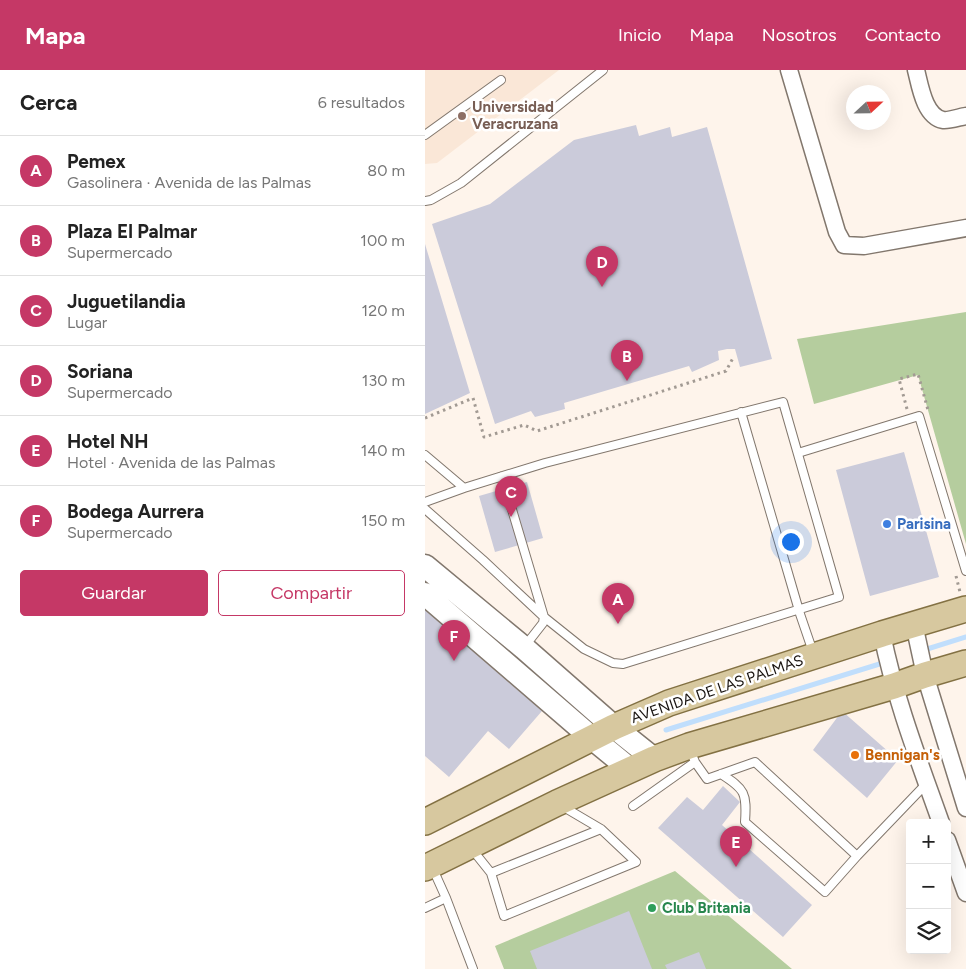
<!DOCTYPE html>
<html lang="es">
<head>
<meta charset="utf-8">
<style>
  :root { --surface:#fff; --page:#f6f6f6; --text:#222; --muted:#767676; --line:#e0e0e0; --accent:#c53866 }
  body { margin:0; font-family:Figtree,sans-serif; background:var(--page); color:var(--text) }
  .controls { position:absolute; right:15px; bottom:15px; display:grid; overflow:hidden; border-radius:5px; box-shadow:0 5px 20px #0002 }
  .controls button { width:45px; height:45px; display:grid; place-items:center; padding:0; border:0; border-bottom:1px solid var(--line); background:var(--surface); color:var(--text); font:25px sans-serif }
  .compass { position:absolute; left:421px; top:15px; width:45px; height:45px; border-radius:50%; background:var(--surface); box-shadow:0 5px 20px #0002; rotate:68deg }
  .you { position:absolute; left:365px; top:471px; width:18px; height:18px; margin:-12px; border:4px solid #fff; border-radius:50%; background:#1a73e8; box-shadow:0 0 0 8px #1a73e833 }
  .badge { display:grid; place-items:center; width:32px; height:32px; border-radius:50%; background:var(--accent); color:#fff; font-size:16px; font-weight:700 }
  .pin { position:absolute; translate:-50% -41px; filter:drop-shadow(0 1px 2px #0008) }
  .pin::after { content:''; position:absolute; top:26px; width:18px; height:15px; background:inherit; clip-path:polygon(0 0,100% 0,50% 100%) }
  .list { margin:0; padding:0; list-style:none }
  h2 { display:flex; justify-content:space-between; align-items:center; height:65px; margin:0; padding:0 20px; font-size:21px }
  h2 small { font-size:16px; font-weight:400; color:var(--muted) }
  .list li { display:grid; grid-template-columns:32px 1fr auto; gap:15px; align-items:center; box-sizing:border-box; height:70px; padding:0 20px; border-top:1px solid var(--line) }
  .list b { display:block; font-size:19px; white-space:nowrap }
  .list p { margin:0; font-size:16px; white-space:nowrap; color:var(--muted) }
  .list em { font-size:16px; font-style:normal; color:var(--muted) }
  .actions { display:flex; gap:10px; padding:15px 20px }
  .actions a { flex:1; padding:11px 0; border:1px solid var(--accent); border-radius:5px; text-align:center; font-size:18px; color:var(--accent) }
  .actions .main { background:var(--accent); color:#fff }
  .icon { flex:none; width:28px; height:28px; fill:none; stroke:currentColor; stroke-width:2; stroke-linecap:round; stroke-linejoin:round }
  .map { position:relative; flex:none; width:541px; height:899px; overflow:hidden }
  header { display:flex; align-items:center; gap:30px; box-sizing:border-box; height:70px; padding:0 25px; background:var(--accent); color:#fff }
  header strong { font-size:24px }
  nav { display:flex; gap:28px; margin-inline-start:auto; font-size:18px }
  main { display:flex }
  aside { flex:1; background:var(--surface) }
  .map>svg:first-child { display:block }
</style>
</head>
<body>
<header>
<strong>Mapa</strong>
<nav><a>Inicio</a><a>Mapa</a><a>Nosotros</a><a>Contacto</a></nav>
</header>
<main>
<aside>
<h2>Cerca<small>6 resultados</small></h2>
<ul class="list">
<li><span class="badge">A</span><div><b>Pemex</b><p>Gasolinera · Avenida de las Palmas</p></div><em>80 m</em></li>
<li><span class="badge">B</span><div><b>Plaza El Palmar</b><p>Supermercado</p></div><em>100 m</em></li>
<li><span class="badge">C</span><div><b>Juguetilandia</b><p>Lugar</p></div><em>120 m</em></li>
<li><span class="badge">D</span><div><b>Soriana</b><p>Supermercado</p></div><em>130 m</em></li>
<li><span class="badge">E</span><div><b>Hotel NH</b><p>Hotel · Avenida de las Palmas</p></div><em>140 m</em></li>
<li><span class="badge">F</span><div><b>Bodega Aurrera</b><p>Supermercado</p></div><em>150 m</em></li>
</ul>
<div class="actions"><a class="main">Guardar</a><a>Compartir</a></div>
</aside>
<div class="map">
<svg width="541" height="899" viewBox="0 0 541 899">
  <rect width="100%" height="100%" fill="#fef4eb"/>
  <path fill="#fae7d7" d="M0,0H134L12,93L0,94Z"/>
  <path fill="#b5cd9e" d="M541,242V474L493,305L389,334L372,269Z
    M250,801L367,899H79L70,876Z"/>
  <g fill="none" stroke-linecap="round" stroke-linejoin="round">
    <path stroke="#c0defc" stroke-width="5" d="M499,580L541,567
      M241,660L461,592"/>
  </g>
  <path fill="#cbcbda" d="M211,55L214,66L245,57L247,67L282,57L347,289L315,297L310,279H302L293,281L294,290L267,302L264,296L139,333L140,339L110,347L106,341L70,354L7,154L65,134L149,70Z
    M0,174L45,323L0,344Z
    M479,382L514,507L445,526L411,400Z
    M102,412L118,468L70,482L54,426Z
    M0,540L117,641L84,679L63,661L24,707L0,686Z
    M417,641L473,690L442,728L388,680Z
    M298,716L315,732L297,755L387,835L358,867L233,758L262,727L278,740Z
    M204,841L227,899H112L105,881Z
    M274,882L281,899H242L240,895Z"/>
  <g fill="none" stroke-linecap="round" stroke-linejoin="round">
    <g stroke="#82776d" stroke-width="10">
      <path id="lane" d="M0,65L76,10
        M0,131L6,130L36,113L178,0
        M316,342L375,544L388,582
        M373,383L494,346L541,501
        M0,385L39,418L120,393L358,332L414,527L198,594L188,593L159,579L119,547L58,490L0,439
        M77,406L119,547L118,553L100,576
        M0,432L39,418
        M265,679L270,692L282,709L330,692L432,786L502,713
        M296,704C320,719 322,723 320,752L400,822L432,786
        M137,736L176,759L211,792L79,846L66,803L176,759
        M208,736L270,692
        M46,778L66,803
        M8,799L21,828L48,899
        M0,838L21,828"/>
    </g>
    <g stroke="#82776d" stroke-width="19">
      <path id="street" d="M364,0L412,162L419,175L439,176L541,158
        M491,0C495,15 499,46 518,50C523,51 535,47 541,46
        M489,554L500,605L541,738
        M457,564C470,629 494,691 516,753
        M522,770L541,823"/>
    </g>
    <g stroke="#82776d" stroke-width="25">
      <path id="secondary" d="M0,496L99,578L189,657L229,689
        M0,524L167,668L206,700"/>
    </g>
    <g stroke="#837143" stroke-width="28">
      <path id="primary" d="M0,752L189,657L244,633L457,564L541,539
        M0,798L132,733L229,689L264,676L469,616L500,605L541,593"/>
    </g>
    <path stroke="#a29a93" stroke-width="3" stroke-dasharray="2.5 4" stroke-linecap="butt" d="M482,339L474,309L493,304L503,340
      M0,348L48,328L59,367L99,355L112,361L301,301L308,288
      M531,506L535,522"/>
    <use href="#lane" stroke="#fff" stroke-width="8"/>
    <use href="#street" stroke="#fff" stroke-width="16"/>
    <use href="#secondary" stroke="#fff" stroke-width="22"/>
    <use href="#primary" stroke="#d7c89f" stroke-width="25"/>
  </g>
  <circle fill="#8d6e63" stroke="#fff" stroke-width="2" cx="37" cy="46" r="5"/>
  <circle fill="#3f7fe0" stroke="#fff" stroke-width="2" cx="462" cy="454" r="5"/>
  <circle fill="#e8710a" stroke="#fff" stroke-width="2" cx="430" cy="685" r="5"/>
  <circle fill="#2e9e5b" stroke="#fff" stroke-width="2" cx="227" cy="838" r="5"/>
  <g text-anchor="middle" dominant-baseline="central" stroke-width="5" stroke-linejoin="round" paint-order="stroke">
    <g font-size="15" font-weight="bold" fill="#785e54" stroke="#fff" text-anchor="start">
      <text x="47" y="37">Universidad<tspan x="47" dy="17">Veracruzana</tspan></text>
    </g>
    <g font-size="15" font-weight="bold" fill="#366cbe" stroke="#fff" text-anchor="start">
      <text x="472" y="454">Parisina</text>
    </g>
    <g font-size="15" fill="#17120f" stroke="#fff">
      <text transform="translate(292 619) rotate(-19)">AVENIDA DE LAS PALMAS</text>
    </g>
    <g font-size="15" font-weight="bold" fill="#c56008" stroke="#fff" text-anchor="start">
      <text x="440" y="685">Bennigan's</text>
    </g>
    <g font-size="15" font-weight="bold" fill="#27864d" stroke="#fff" text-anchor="start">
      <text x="237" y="838">Club Britania</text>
    </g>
  </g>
</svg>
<div class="controls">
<button>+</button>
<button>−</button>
<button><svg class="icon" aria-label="layers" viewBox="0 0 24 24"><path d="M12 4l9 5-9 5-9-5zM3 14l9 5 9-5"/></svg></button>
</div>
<svg class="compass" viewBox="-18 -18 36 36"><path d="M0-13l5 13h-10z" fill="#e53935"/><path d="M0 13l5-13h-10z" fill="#767676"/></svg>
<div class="you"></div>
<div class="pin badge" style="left:193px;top:554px">A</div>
<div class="pin badge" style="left:202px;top:311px">B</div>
<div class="pin badge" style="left:86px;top:447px">C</div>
<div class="pin badge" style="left:177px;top:217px">D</div>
<div class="pin badge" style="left:311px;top:797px">E</div>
<div class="pin badge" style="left:29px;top:591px">F</div>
</div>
</main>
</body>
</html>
